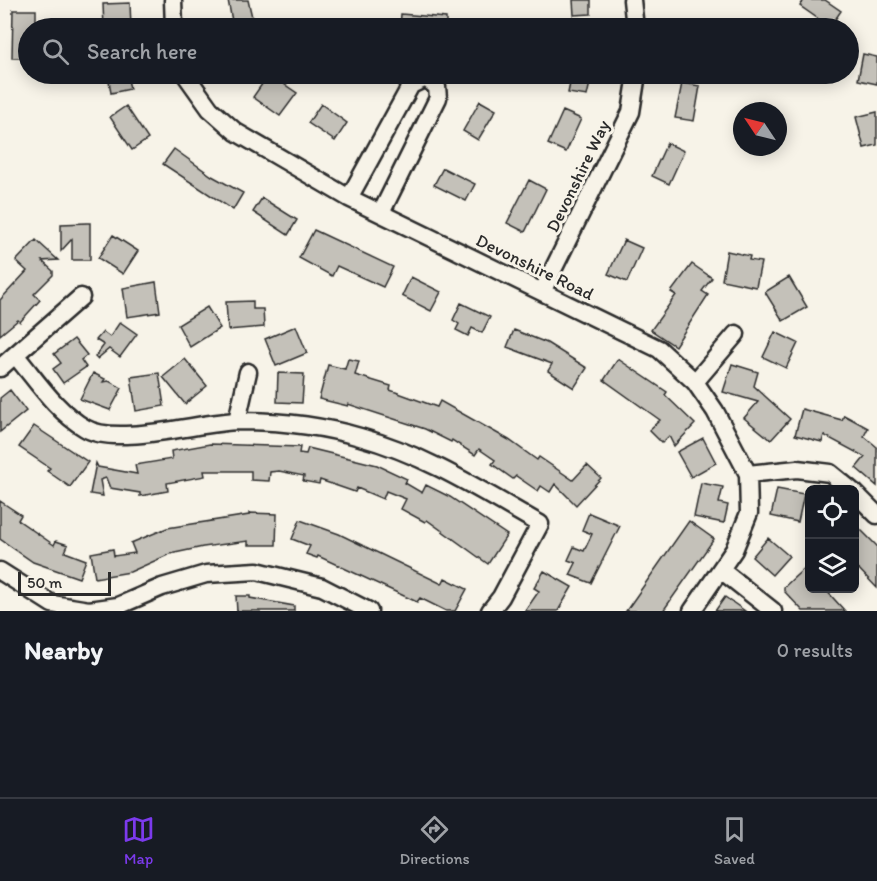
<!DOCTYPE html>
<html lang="en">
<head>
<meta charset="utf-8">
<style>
  :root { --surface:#171b24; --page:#20242c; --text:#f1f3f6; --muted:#9ea1a6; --line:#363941; --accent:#7c3aed }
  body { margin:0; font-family:Itim,sans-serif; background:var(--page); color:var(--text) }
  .controls { position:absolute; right:18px; bottom:18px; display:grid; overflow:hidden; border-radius:9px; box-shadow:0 3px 15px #0003 }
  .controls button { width:54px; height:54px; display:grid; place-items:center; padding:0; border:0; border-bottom:2px solid var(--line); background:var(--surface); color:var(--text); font:30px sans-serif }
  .compass { position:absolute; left:733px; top:102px; width:54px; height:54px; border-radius:50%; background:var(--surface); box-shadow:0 3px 15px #0003; rotate:305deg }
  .scale { position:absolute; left:18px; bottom:15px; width:93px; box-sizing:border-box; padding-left:6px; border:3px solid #2b2b2b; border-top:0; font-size:16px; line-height:21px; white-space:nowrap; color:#2b2b2b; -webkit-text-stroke:4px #f7f3e8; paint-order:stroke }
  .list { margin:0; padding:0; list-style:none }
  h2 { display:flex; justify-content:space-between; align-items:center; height:78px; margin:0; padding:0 24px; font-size:26px }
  h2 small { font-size:20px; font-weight:400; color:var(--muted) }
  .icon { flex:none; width:33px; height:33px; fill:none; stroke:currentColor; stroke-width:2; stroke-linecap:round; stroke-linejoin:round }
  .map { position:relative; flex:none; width:877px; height:611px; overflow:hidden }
  .search { position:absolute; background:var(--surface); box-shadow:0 3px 15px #0003; left:18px; right:18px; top:18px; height:66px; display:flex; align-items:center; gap:15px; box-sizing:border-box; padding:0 21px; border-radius:33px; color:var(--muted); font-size:22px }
  .sheet { height:186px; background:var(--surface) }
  nav { display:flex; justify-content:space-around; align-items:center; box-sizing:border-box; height:84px; border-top:2px solid var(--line); background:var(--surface); font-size:16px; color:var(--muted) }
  nav a { display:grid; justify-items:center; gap:3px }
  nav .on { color:var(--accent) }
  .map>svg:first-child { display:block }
</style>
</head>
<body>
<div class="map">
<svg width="877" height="611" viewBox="0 0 877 611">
  <rect width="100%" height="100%" fill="#f7f3e8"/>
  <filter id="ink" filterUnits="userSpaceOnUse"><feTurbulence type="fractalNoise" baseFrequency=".0167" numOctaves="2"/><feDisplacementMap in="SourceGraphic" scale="12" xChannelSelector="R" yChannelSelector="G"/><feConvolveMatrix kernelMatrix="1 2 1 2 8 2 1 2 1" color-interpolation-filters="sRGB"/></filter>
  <g filter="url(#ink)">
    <path fill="#c4c1b9" stroke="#2b2b2b" stroke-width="1.5" d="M228,0H248L252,17L232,21Z
      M573,0H591V14L574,15Z
      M804,0H825L841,11L830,27L800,6Z
      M130,3L131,28H104L103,4Z
      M13,10H36V28H28V58H12Z
      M401,14L446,18V28H400Z
      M863,54L877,57V84L858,80Z
      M108,74H127L130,89L111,93Z
      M269,74L297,93L280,116L253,97Z
      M572,74H592L587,96L568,93Z
      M682,83L700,86L694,121L675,118Z
      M480,101L496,110L478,140L463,131Z
      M321,104L347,123L335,141L308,123Z
      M126,106L148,139L132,150L110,117Z
      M563,111L581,119L566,152L548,144Z
      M877,112V145L864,148L856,117Z
      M667,143L684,151L669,184L652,176Z
      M174,149L212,176L243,193L233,210L163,164Z
      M443,168L475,184L466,201L434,185Z
      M529,180L546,189L525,232L507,223Z
      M262,198L297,220L288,235L253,212Z
      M87,223H90V260H72V239L61,251V224Z
      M314,230L393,267L383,287L337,266L332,276L299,258Z
      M113,235L138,251L123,274L98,258Z
      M36,240L58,260L42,261L53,271V275L34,294L40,300L20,322L18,320L0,335V300L27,271L16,261Z
      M624,240L642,248L627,282L608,274Z
      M727,251L750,256L749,260L761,262L756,287L722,280Z
      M692,264L712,278L702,291L708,295L675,346L651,330L676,295L671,292Z
      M411,277L441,292L431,311L402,296Z
      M789,277L807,307L783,321L765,292Z
      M156,282L160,312L127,317L123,288Z
      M253,301V309H263L264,327L228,330L226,302Z
      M461,303L490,317L482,333L472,328L468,336L456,330L459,324L453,320Z
      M207,307L220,328L190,347L178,325Z
      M120,322L137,334L120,357L109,349L97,359L95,357L104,345L96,340L103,332L110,337Z
      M296,326L307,353L276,366L265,339Z
      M514,330L547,343L587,368L574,388L548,371L552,364L507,347Z
      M775,332L798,343L786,368L763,357Z
      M74,339L87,355L81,360L86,367L63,383L53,369L61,363L54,354Z
      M185,359L207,386L185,404L163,377Z
      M348,359L359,361L355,375L391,386L390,390L437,407L440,401L509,440L537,460L539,457L573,480L587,465L601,478L576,505L555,484L550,492L541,486L538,491L516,476L513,479L492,464L495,460L479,449L475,455L452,440L451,442L425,429L348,404V406L319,399L328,365L345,369Z
      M618,359L667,392L665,395L695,424L674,446L669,436L662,443L649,430L660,420L604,380Z
      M732,364L758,372L754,386L790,419L771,440L744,418L758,402L723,392Z
      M93,373L105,379L103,382L109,381L122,388L110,410L80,399Z
      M159,373L164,406L136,411L131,377Z
      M278,373L304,374L302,403L277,402Z
      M10,390L26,411L0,432V398Z
      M802,409L842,420L844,415L868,428L864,436L877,447V486L856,468L865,457L824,435L822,442L795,435Z
      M34,426L88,462L70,487L47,471L50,468L19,447Z
      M703,438L716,463L691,477L677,452Z
      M210,444L300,447L299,453L306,454L308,448L377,465L407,479L405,483L422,493L426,485L450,497L507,535L488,564L427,520L425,522L401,509L406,499L386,491L383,499L357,488L355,492L320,480L319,484L303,481L304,476L279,471L270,472L269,481L251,480V471H204L205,476L167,483L168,491L140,496V493L110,488L106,478L100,480L103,496L90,494L96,463L98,467L137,474L135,465L172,459L171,451Z
      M701,483L723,487L719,503L728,505L724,523L694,517Z
      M777,489L804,494L798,522L771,516Z
      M0,501L21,515L18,520L54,545L56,541L68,545L65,552L86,560L79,578L33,562L0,539Z
      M249,513L277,514L276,545H248V541L203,547L170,554L130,572L95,578L91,553L113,549L114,556L135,553L131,543L167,528L249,515Z
      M589,513L620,526L591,583L570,575L576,563L568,560L574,547L584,551L592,534L582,530Z
      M300,520L339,534L442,584L445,578L467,589L455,611H446L420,598L417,602L318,556L317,558L306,554L310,546L292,539Z
      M689,521L714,539L663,611H626Z
      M855,524L877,546V588L855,565Z
      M768,538L789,556L772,575L752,557Z
      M810,563V588H824L845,611H803L784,591V587Z
      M544,571L572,587L558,611H525L539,591L534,588Z
      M236,596H250V598L294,606V611H237Z
      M725,597L745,611H715Z"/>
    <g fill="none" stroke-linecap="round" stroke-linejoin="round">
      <g stroke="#2b2b2b" stroke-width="21">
        <path id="minor" d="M173,0L174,28
          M632,0L635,28
          M185,74L210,109L236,132L349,198L659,349L695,382L715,411L748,474L749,513L734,550L692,611
          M349,198L411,85L426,78L437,87L438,98L381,213
          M542,292L631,112L637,74
          M16,356C37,381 56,411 85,428C116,447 200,422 238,421C277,421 322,426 360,437C426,455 482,491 540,524L501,597L490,611
          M0,368L81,297
          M695,382L736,334
          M237,421L248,372
          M748,474L797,469L830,473L851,490
          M854,492L877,515
          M721,570L773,611
          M0,571L52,604L89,610L118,606L162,587L206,574L257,571L322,587L369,611"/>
      </g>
      <use href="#minor" stroke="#f7f3e8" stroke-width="16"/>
    </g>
  </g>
  <g text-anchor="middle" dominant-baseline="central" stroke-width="6" stroke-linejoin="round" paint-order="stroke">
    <g font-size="18" fill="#2b2b2b" stroke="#f7f3e8">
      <text transform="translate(578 176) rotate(-64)">Devonshire Way</text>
      <text transform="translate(535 267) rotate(26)">Devonshire Road</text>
    </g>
  </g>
</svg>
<div class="controls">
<button><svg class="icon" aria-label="locate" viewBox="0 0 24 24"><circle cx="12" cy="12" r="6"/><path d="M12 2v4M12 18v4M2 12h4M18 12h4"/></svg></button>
<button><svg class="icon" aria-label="layers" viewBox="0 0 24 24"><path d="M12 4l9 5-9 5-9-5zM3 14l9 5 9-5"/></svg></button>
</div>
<svg class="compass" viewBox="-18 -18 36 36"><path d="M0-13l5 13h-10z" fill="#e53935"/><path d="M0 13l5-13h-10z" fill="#9ea1a6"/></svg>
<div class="scale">50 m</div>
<div class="search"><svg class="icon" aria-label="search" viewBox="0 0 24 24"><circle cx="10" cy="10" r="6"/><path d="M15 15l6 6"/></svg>Search here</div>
</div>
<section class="sheet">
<h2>Nearby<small>0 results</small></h2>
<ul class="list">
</ul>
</section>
<nav>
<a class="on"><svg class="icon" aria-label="map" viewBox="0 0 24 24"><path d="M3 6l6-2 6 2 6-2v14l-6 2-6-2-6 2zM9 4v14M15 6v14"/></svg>Map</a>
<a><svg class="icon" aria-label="directions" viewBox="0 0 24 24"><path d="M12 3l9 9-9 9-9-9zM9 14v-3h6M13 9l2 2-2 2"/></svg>Directions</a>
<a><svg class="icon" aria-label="saved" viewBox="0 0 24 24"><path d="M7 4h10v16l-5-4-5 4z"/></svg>Saved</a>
</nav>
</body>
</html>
